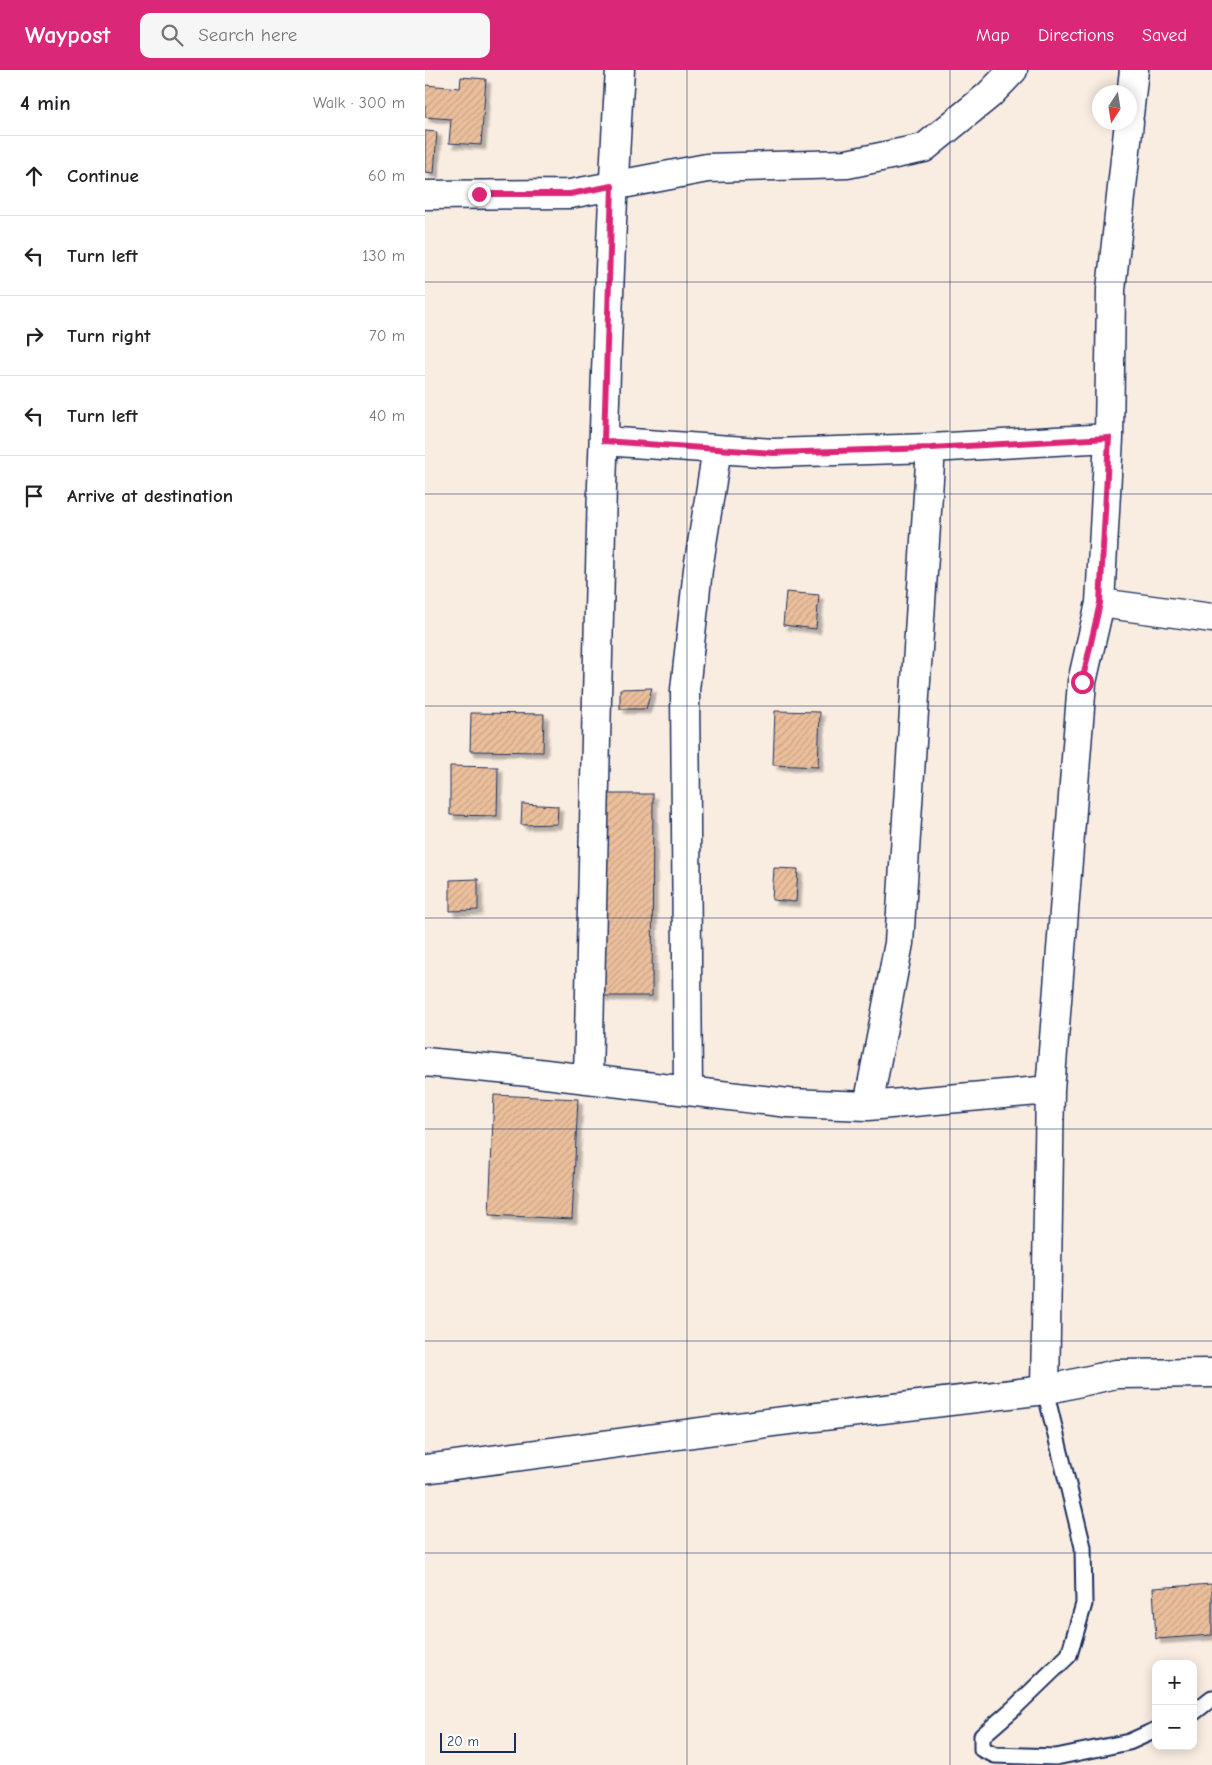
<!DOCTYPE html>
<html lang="en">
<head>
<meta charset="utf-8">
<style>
  :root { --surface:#fff; --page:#f6f6f6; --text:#202124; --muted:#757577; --line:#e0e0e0; --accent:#db2777 }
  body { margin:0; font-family:"Comic Neue",sans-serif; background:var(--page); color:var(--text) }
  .controls { position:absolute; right:15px; bottom:15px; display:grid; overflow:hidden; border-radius:10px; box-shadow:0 2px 12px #0003 }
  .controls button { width:45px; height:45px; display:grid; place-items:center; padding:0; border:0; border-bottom:1px solid var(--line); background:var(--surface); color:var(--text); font:25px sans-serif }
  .compass { position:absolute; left:667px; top:15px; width:45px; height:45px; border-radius:50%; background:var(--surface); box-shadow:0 2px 12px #0003; rotate:192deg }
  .scale { position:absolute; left:15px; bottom:12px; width:76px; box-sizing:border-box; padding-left:5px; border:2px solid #1b2f5e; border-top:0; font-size:14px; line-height:18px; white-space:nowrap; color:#1b2f5e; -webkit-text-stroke:4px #fff; paint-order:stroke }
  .stop { position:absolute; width:15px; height:15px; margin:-11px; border:4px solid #db2777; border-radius:50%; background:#fff }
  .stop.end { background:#db2777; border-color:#fff; box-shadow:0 1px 5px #0008 }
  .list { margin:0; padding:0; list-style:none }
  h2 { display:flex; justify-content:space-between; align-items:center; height:65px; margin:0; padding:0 20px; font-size:21px }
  h2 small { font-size:16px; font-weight:400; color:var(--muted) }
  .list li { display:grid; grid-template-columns:32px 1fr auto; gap:15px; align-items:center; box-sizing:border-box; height:80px; padding:0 20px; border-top:1px solid var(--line) }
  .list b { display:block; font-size:19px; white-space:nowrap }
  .list em { font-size:16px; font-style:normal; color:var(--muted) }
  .icon { flex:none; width:28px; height:28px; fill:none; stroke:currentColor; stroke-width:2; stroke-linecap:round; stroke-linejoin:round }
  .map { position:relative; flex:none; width:787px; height:1695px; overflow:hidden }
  header { display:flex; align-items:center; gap:30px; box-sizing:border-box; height:70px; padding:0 25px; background:var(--accent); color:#fff }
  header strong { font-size:24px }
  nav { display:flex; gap:28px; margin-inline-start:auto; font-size:18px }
  .search { width:350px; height:45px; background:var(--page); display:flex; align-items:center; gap:12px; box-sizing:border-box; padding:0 18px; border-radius:10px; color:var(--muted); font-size:19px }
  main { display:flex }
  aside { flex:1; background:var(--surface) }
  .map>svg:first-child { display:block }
</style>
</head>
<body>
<header>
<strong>Waypost</strong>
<div class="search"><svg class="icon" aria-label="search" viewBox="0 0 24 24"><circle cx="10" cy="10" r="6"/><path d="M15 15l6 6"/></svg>Search here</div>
<nav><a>Map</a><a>Directions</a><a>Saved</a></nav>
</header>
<main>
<aside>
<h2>4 min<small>Walk · 300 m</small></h2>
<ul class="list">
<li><svg class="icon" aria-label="ahead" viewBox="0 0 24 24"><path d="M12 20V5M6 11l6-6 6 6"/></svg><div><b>Continue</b></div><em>60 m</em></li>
<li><svg class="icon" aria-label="left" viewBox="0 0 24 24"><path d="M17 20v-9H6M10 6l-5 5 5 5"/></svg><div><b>Turn left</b></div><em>130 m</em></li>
<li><svg class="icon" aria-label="right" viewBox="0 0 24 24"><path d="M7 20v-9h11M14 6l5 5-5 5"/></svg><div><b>Turn right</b></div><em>70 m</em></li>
<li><svg class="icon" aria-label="left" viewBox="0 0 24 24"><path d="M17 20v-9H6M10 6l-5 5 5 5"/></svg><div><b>Turn left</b></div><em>40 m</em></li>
<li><svg class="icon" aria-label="arrive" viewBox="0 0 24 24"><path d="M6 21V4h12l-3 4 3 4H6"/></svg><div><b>Arrive at destination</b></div></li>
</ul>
</aside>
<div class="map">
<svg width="787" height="1695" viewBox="0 0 787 1695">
  <defs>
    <pattern id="building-hatch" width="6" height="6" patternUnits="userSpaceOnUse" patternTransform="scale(1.25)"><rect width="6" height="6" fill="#ebbf9b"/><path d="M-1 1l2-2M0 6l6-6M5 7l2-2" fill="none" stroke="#c9a488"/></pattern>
    <filter id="shadow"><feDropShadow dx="4.5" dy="4.5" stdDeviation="1" flood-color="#0004"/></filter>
  </defs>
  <rect width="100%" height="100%" fill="#f9ece1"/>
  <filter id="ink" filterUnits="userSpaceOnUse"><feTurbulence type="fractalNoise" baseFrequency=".02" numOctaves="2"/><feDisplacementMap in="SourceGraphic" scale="10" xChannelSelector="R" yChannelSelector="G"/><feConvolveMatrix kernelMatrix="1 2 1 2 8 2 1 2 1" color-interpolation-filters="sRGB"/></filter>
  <g filter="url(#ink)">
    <path fill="url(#building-hatch)" stroke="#1b2f5e" filter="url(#shadow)" d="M36,7L61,9L56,75L24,73L26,49L0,47V15L35,18Z
      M0,61L12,62L9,103L0,102Z
      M361,522L394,525L391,559L358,555Z
      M227,618L221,639H195V619Z
      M350,641L395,642L393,697L348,695Z
      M46,643L119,644L118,682L45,681Z
      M25,696L73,697L72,746L25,745Z
      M178,724H228L227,926H177Z
      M97,734L133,736L132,754L96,755Z
      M349,798L373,799L371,832L347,830Z
      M53,809V840L25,841V810Z
      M69,1025L153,1029L147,1149L64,1145Z
      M787,1514V1565L731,1569L728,1518Z"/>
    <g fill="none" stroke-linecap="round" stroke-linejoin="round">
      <g stroke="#1b2f5e" stroke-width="19">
        <path id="service" d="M620,1320L658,1477L659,1534L644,1585L588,1639L557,1666V1679L570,1685L631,1687L704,1672L731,1660
          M768,1643L787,1628"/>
      </g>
      <g stroke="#1b2f5e" stroke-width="31">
        <path id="minor" d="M704,45L709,0
          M0,125L145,124L282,98L422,94L499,78L564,25L588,0
          M179,371L348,383L506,378L684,368
          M675,533L787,548
          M0,992L104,1002L363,1033L443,1036L625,1020
          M163,1009C167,811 172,613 177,416C182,277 186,138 195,0
          M263,1021L260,620L273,499L292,379
          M443,1036L474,873L506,378
          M620,1320L625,1020L657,612L675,533L684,368L686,220L704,52"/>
      </g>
      <g stroke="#1b2f5e" stroke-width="31">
        <path id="secondary" d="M0,1399L349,1352L620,1320L691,1304L787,1303"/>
      </g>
      <use href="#service" stroke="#fff" stroke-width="15"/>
      <use href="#minor" stroke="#fff" stroke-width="28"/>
      <use href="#secondary" stroke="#fff" stroke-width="28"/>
    </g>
  </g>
  <g fill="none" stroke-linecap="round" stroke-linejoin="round" filter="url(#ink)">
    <path stroke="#db2777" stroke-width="6" d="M54,124H145L187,116L179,371L348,383L506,378L684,368L675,533L657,612"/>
  </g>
  <path fill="none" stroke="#1b2f5e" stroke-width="1" stroke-opacity="0.55" d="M262,0V1695M525,0V1695M0,212H787M0,424H787M0,636H787M0,848H787M0,1059H787M0,1271H787M0,1483H787"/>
</svg>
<div class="controls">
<button>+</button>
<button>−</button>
</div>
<svg class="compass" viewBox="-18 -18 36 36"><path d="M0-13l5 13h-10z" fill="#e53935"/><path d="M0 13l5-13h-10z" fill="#757577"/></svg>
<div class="scale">20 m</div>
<div class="stop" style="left:657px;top:612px"></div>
<div class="stop end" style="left:54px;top:124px"></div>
</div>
</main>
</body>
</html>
